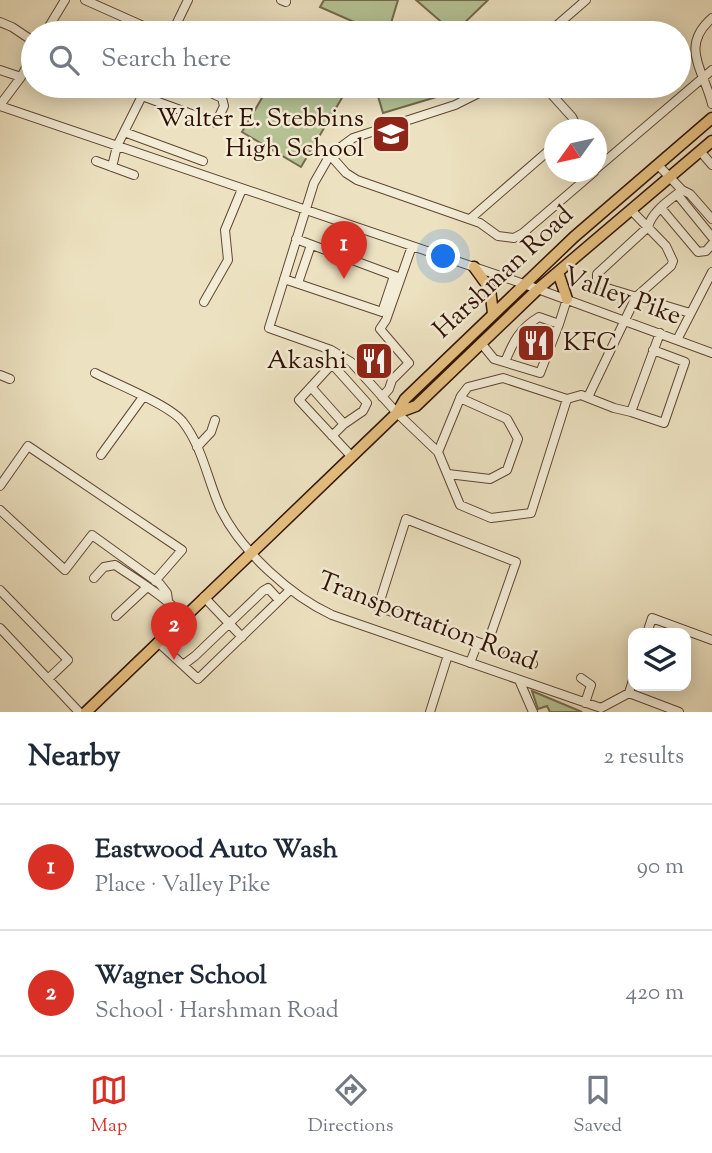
<!DOCTYPE html>
<html lang="en">
<head>
<meta charset="utf-8">
<style>
  :root { --surface:#fff; --page:#f6f6f7; --text:#1f2937; --muted:#747a83; --line:#e0e1e3; --accent:#d93025 }
  body { margin:0; font-family:"Sorts Mill Goudy",serif; background:var(--page); color:var(--text) }
  .controls { position:absolute; right:21px; bottom:21px; display:grid; overflow:hidden; border-radius:14px; box-shadow:0 4px 18px #0003 }
  .controls button { width:63px; height:63px; display:grid; place-items:center; padding:0; border:0; border-bottom:2px solid var(--line); background:var(--surface); color:var(--text); font:35px sans-serif }
  .compass { position:absolute; left:544px; top:119px; width:63px; height:63px; border-radius:50%; background:var(--surface); box-shadow:0 4px 18px #0003; rotate:237deg }
  .you { position:absolute; left:444px; top:257px; width:24px; height:24px; margin:-18px; border:5px solid #fff; border-radius:50%; background:#1a73e8; box-shadow:0 0 0 10px #1a73e833 }
  .badge { display:grid; place-items:center; width:46px; height:46px; border-radius:50%; background:var(--accent); color:#fff; font-size:23px; font-weight:700 }
  .pin { position:absolute; translate:-50% -58px; filter:drop-shadow(0 2px 4px #0008) }
  .pin::after { content:''; position:absolute; top:37px; width:24px; height:21px; background:inherit; clip-path:polygon(0 0,100% 0,50% 100%) }
  .list { margin:0; padding:0; list-style:none }
  h2 { display:flex; justify-content:space-between; align-items:center; height:91px; margin:0; padding:0 28px; font-size:30px }
  h2 small { font-size:23px; font-weight:400; color:var(--muted) }
  .list li { display:grid; grid-template-columns:46px 1fr auto; gap:21px; align-items:center; box-sizing:border-box; height:126px; padding:0 28px; border-top:2px solid var(--line) }
  .list b { display:block; font-size:26px; white-space:nowrap }
  .list p { margin:0; font-size:23px; white-space:nowrap; color:var(--muted) }
  .list em { font-size:23px; font-style:normal; color:var(--muted) }
  .icon { flex:none; width:38px; height:38px; fill:none; stroke:currentColor; stroke-width:2; stroke-linecap:round; stroke-linejoin:round }
  .map { position:relative; flex:none; width:712px; height:712px; overflow:hidden }
  .search { position:absolute; background:var(--surface); box-shadow:0 4px 18px #0003; left:21px; right:21px; top:21px; height:77px; display:flex; align-items:center; gap:18px; box-sizing:border-box; padding:0 24px; border-radius:38px; color:var(--muted); font-size:26px }
  .sheet { height:343px; background:var(--surface) }
  nav { display:flex; justify-content:space-around; align-items:center; box-sizing:border-box; height:98px; border-top:2px solid var(--line); background:var(--surface); font-size:19px; color:var(--muted) }
  nav a { display:grid; justify-items:center; gap:4px }
  nav .on { color:var(--accent) }
  .map>svg:first-child { display:block }
</style>
</head>
<body>
<div class="map">
<svg width="712" height="712" viewBox="0 0 712 712">
  <rect width="100%" height="100%" fill="#ece1c0"/>
  <filter id="stains"><feTurbulence type="fractalNoise" baseFrequency=".00286" numOctaves="4"/><feColorMatrix values="0 0 0 0 .2 0 0 0 0 .09 0 0 0 0 .02 0 0 0 .5 -.17"/></filter>
  <radialGradient id="worn" r=".72"><stop offset=".6" stop-color="#630" stop-opacity="0"/><stop offset="1" stop-color="#630" stop-opacity=".3"/></radialGradient>
  <path fill="#b6c394" stroke="#746a4d" stroke-width="2" d="M324,0H398L388,33H379L320,7Z
    M416,0H488L454,33Z
    M269,86H349L301,167L242,132Z
    M375,86H462L463,89L383,113Z
    M532,691L582,712H550L547,706L538,709Z"/>
  <g fill="none" stroke-linecap="round" stroke-linejoin="round">
    <g stroke="#614634" stroke-width="10">
      <path id="minor" d="M85,0L159,33
        M281,0L286,2
        M712,18C679,47 704,70 712,104
        M0,22L12,27L33,41
        M45,33L65,0
        M172,33L188,0
        M548,33L586,0
        M0,70L21,77
        M486,86L477,94L455,105L353,138L330,155L314,183L269,328L331,350L351,362L397,413L438,452L460,505L491,518L531,513L567,399L581,395L614,408L631,412L660,333
        M544,86L572,117L575,123L573,130
        M142,96L216,123L224,106L222,98L196,86
        M0,105L21,77L33,54
        M0,106L524,284L712,353
        M124,132L203,161
        M700,151L712,165
        M330,155L346,173L357,180L480,223L498,236L514,238L523,233L594,172
        M96,161L134,175
        M658,165L682,190
        M112,167L117,146L147,86
        M596,169L712,70
        M677,194L712,237
        M661,208L698,252L706,251L712,244
        M470,219L554,146
        M296,239L398,277
        M284,279L382,312L394,276
        M298,283L311,245
        M204,302L228,260L225,230L242,189
        M690,313L607,288L597,279V274L648,227C652,211 670,200 682,190L690,194L712,219
        M559,324L567,299
        M677,340L712,272
        M481,343L494,359L540,373L559,324L539,317C520,328 513,342 505,362
        M336,353L332,364L299,400L352,457
        M332,364L367,403L363,411L344,424
        M95,373C116,384 170,405 183,422C203,448 208,482 221,510C242,552 291,596 332,615L601,708L629,693L679,712
        M0,375L10,379
        M311,387L344,424L332,436
        M382,397L389,389L392,380L409,363L380,329L386,320L412,246
        M588,397L636,297L671,266L673,261L666,246L631,210
        M631,412L664,423L685,362L653,350
        M197,447L211,432L215,420
        M438,452L461,396L468,387L503,378L567,399
        M101,455L143,397
        M448,474L490,479L507,470L518,439L507,419L460,398
        M0,486L28,446L182,550L155,581
        M0,510L65,570L92,535L160,584L167,593L168,600
        M94,578L104,567L115,565C139,581 164,596 184,617
        M0,590L68,660L48,679
        M204,597L242,637
        M116,616L146,588
        M0,628L79,712
        M647,633L652,618L712,640
        M158,642L198,679L290,590
        M507,655L533,664
        M470,663L478,642L487,645L516,562L406,519L378,607L478,642
        M183,665L195,656L263,591L268,588L279,600
        M581,678L591,685L585,703
        M519,680L533,712
        M629,693L633,680
        M430,712L448,655"/>
    </g>
    <g stroke="#331206" stroke-width="13">
      <path id="major" d="M474,267L490,289L493,313
        M558,272L567,299
        M397,413L416,406L538,289L712,141
        M86,712L397,413L405,399L574,237L712,118"/>
    </g>
    <use href="#minor" stroke="#f3ecd6" stroke-width="8"/>
    <use href="#major" stroke="#e6c080" stroke-width="10"/>
  </g>
  <defs>
    <g id="school-square" transform="scale(2.0125)"><rect x="-9" y="-9" width="18" height="18" rx="4" fill="#8f2418" stroke="#f3ecd6"/><path d="M0-5L7-2L0 1L-7-2ZM-4 1L0 2.5L4 1V4Q0 6-4 4Z" fill="#fff"/></g>
    <g id="restaurant-square" transform="scale(2.0125)"><rect x="-9" y="-9" width="18" height="18" rx="4" fill="#8f2418" stroke="#f3ecd6"/><path d="M-5-6h1v4h1v-4h1v4h1v-4h1v5L-1.5 .5V6h-2V.5L-5-1ZM5-6V6H3V1.5H1.5Q1.5-4 5-6Z" fill="#fff"/></g>
  </defs>
  <g fill-rule="evenodd">
    <use href="#school-square" x="391" y="134"/>
    <use href="#restaurant-square" x="536" y="343"/>
    <use href="#restaurant-square" x="374" y="361"/>
  </g>
  <g text-anchor="middle" dominant-baseline="central" stroke-width="5" stroke-linejoin="round" paint-order="stroke">
    <g font-size="26" fill="#331206" stroke="#f3ecd6" text-anchor="end">
      <text x="364" y="119">Walter E. Stebbins<tspan x="364" dy="30">High School</tspan></text>
      <text x="563" y="343" text-anchor="start">KFC</text>
      <text x="347" y="361">Akashi</text>
    </g>
    <g font-size="26" fill="#331206" stroke="#f3ecd6">
      <text transform="translate(504 273) rotate(-43)">Harshman Road</text>
      <text transform="translate(622 297) rotate(20)">Valley Pike</text>
      <text transform="translate(427 622) rotate(21)">Transportation Road</text>
    </g>
  </g>
  <rect width="100%" height="100%" filter="url(#stains)"/>
  <rect width="100%" height="100%" fill="url(#worn)"/>
</svg>
<div class="controls">
<button><svg class="icon" aria-label="layers" viewBox="0 0 24 24"><path d="M12 4l9 5-9 5-9-5zM3 14l9 5 9-5"/></svg></button>
</div>
<svg class="compass" viewBox="-18 -18 36 36"><path d="M0-13l5 13h-10z" fill="#e53935"/><path d="M0 13l5-13h-10z" fill="#747a83"/></svg>
<div class="you"></div>
<div class="pin badge" style="left:344px;top:279px">1</div>
<div class="pin badge" style="left:174px;top:660px">2</div>
<div class="search"><svg class="icon" aria-label="search" viewBox="0 0 24 24"><circle cx="10" cy="10" r="6"/><path d="M15 15l6 6"/></svg>Search here</div>
</div>
<section class="sheet">
<h2>Nearby<small>2 results</small></h2>
<ul class="list">
<li><span class="badge">1</span><div><b>Eastwood Auto Wash</b><p>Place · Valley Pike</p></div><em>90 m</em></li>
<li><span class="badge">2</span><div><b>Wagner School</b><p>School · Harshman Road</p></div><em>420 m</em></li>
</ul>
</section>
<nav>
<a class="on"><svg class="icon" aria-label="map" viewBox="0 0 24 24"><path d="M3 6l6-2 6 2 6-2v14l-6 2-6-2-6 2zM9 4v14M15 6v14"/></svg>Map</a>
<a><svg class="icon" aria-label="directions" viewBox="0 0 24 24"><path d="M12 3l9 9-9 9-9-9zM9 14v-3h6M13 9l2 2-2 2"/></svg>Directions</a>
<a><svg class="icon" aria-label="saved" viewBox="0 0 24 24"><path d="M7 4h10v16l-5-4-5 4z"/></svg>Saved</a>
</nav>
</body>
</html>
